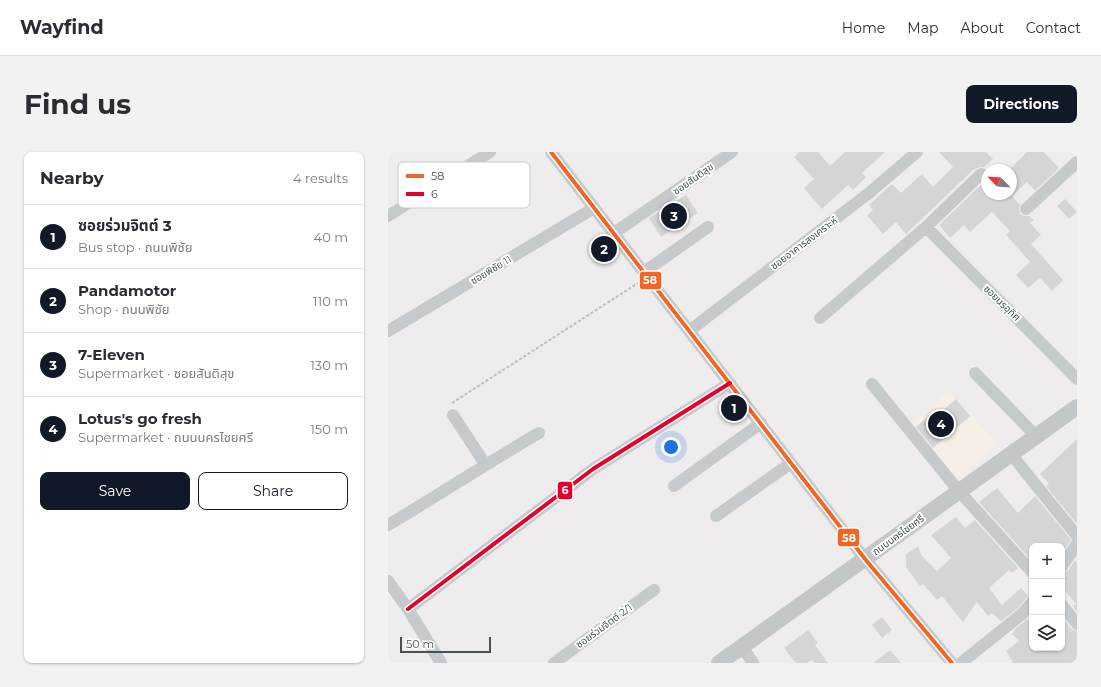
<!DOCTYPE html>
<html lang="en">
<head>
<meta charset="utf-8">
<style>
  :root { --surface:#fff; --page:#f2f2f3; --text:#2b2b33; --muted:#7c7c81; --line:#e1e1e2; --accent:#111827 }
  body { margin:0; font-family:Montserrat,"Noto Sans Thai",sans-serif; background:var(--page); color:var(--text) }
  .controls { position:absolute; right:12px; bottom:12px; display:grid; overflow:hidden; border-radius:8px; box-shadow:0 1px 3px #0004 }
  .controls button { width:36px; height:36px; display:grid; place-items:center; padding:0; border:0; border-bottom:1px solid var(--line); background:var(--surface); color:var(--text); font:20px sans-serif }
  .compass { position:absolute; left:593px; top:12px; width:36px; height:36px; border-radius:50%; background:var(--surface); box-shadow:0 1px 3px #0004; rotate:295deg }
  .scale { position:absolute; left:12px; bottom:10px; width:91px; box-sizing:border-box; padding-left:4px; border:2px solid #445259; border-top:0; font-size:11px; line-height:14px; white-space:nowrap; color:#445259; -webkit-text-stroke:3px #fff; paint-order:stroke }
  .you { position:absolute; left:283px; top:295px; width:14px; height:14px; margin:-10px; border:3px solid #fff; border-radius:50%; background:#1a73e8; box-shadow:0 0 0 6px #1a73e833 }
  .badge { display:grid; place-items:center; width:26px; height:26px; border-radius:50%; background:var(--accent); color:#fff; font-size:13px; font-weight:700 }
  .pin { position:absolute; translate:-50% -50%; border:2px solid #fff; box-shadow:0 1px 4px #0006 }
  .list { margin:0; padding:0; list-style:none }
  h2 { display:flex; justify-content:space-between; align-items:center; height:52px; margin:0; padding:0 16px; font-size:17px }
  h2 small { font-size:13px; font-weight:400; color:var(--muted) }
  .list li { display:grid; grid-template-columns:26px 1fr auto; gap:12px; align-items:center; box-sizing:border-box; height:64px; padding:0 16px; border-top:1px solid var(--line) }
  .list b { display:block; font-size:15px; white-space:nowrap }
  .list p { margin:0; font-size:13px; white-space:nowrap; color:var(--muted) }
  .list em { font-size:13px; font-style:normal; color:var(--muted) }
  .actions { display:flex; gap:8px; padding:12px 16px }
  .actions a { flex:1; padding:9px 0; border:1px solid var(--accent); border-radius:8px; text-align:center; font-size:14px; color:var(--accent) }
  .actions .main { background:var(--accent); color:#fff }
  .icon { flex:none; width:22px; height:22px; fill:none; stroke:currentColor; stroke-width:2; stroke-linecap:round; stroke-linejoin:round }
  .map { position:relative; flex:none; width:689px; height:511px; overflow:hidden; border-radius:8px }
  header { display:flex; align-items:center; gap:24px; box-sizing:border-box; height:56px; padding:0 20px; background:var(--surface); border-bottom:1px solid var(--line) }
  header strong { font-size:19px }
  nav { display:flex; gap:22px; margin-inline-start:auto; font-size:14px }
  .intro { display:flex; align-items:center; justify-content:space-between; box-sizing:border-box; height:96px; padding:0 24px }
  h1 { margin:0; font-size:28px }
  .button { padding:10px 18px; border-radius:8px; background:var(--accent); color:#fff; font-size:14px; font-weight:700 }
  main { display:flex; gap:24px; padding:0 24px }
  aside { flex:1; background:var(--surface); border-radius:8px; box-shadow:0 1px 3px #0004 }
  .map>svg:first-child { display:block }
</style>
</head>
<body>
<header>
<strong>Wayfind</strong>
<nav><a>Home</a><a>Map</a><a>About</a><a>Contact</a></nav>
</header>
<div class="intro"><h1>Find us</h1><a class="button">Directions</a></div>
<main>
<aside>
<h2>Nearby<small>4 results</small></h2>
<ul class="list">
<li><span class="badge">1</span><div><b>ซอยร่วมจิตต์ 3</b><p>Bus stop · ถนนพิชัย</p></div><em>40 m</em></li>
<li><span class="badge">2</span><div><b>Pandamotor</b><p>Shop · ถนนพิชัย</p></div><em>110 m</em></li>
<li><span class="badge">3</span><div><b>7-Eleven</b><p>Supermarket · ซอยสันติสุข</p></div><em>130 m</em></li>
<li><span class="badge">4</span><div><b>Lotus's go fresh</b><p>Supermarket · ถนนนครไชยศรี</p></div><em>150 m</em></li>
</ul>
<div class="actions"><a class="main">Save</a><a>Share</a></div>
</aside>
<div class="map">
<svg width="689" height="511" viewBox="0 0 689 511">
  <rect width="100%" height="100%" fill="#eeeced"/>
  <path fill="#f6efe7" d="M561,239L610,292L560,334L515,278Z"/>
  <path fill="#d5d5d7" d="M411,0H430L442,14L457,0H497L474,21L478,25L465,38L460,33L434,57L416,36L426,27L406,5Z
    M551,0H598L605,7L596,15H592L585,18L518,82L508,70L495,82L479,63L485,58L481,53L504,32L513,41L534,22L545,35L565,15Z
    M639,0H656L671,16L647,39L639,30L624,44L632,53L631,58L632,62L636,64H641L646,68L642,71L653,83L643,92L675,128L664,139L652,126L640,136L628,123L642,110L618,83L622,79L604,60L582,80L576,73L562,86L551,73L596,30L599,33V42L623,43V16Z
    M298,43L310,61L273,85L261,66Z
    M677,47L689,60L681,67L669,54Z
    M568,247L582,264L545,296L528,275L543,262L546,266Z
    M689,287V372L658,334L661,331L652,322Z
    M609,336L630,361L647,344L683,388L674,401V394H644V409L591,350Z
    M568,365L577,376L587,368L630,416L624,421L621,418L601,436L614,453L633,436L640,444L629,457L613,469L604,461L600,464L589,450L575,470L554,444L549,448L535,432L532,434L518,415V402L530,394L534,404L549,419L563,406L543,383Z
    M687,408L689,411V460L685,454L688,452L674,436V421L680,419Z
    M494,465L504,478L494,486L484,473Z
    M674,465L683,477L689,479V511H625L618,499L631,489L624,482L626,480L625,479L639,467L644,474V496H674Z
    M420,478L430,491L427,493L440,511H427L424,508L419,511H408L396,496Z
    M502,498L513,511H485Z"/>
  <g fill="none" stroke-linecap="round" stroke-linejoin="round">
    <path stroke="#b4c2bc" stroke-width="2" stroke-dasharray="3 2" stroke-linecap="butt" d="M64,251L250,131"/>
    <path stroke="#c6cacc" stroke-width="12" d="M163,0L477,407L564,511
      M638,57L689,10
      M0,64L102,0
      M538,75L689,227
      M226,81L344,0
      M256,120L320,75
      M432,166L538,75L593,22
      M0,179L206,56
      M301,179L481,41L529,0
      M587,221L648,284
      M484,232L570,338L644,420
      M65,263L97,312
      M623,302L689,384
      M286,334L373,271
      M328,364L403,311
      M0,373C51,343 99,311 151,281
      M674,414L689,392
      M0,429L20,457L53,511
      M674,453L689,472
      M20,457L205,317L342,231
      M354,495L365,511
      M166,511L266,438
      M573,511L634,462L644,450"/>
    <path stroke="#c3c7ca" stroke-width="16" d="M331,511L689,255"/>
    <g stroke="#fff" stroke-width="7">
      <path id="bus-1" d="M163,0L477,407L564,511"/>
    </g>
    <g stroke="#fff" stroke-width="7">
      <path id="bus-2" d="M20,457L205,317L342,231"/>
    </g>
    <use href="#bus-1" stroke="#f26522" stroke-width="4"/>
    <use href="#bus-2" stroke="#e4002b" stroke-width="4"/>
  </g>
  <g text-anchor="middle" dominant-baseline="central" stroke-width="4" stroke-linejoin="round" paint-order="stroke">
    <g font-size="10" fill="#445259" stroke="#fff">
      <text transform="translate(305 27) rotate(-35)">ซอยสันติสุข</text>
      <text transform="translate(416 91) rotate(-37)">ซอยอาคารสงเคราะห์</text>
      <text transform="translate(103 118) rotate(-31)">ซอยพิชัย 11</text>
      <text transform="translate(614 151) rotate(44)">ซอยนรอุทิศ</text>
      <text transform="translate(510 383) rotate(-36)">ถนนนครไชยศรี</text>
      <text transform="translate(216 474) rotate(-36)">ซอยร่วมจิตต์ 2/1</text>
    </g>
  </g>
  <rect x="10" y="10" width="132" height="46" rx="6" fill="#fff" stroke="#c7cbcd" stroke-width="1"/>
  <rect x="18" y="22" width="18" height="4" fill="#f26522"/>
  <rect x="18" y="40" width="18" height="4" fill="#e4002b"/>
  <g font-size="11" fill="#445259">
    <text x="43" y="28">58</text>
    <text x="43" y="46">6</text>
  </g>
  <g stroke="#fff" stroke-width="1.5">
    <rect x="251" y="119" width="23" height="19" rx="4" fill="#f26522"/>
    <rect x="169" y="329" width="16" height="19" rx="4" fill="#e4002b"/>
    <rect x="449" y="376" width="23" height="19" rx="4" fill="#f26522"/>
  </g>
  <g font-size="11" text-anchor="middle" font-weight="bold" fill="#fff">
    <text x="262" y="132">58</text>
    <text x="177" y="342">6</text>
    <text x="461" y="390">58</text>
  </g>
</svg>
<div class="controls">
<button>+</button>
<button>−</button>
<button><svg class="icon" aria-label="layers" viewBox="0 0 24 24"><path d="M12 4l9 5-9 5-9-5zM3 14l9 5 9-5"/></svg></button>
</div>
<svg class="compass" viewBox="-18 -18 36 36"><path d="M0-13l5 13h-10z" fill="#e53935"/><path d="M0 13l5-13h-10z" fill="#7c7c81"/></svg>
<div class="scale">50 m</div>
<div class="you"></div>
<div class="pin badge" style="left:346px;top:256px">1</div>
<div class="pin badge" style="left:216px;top:97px">2</div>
<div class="pin badge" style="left:286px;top:64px">3</div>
<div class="pin badge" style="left:553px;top:272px">4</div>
</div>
</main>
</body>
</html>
